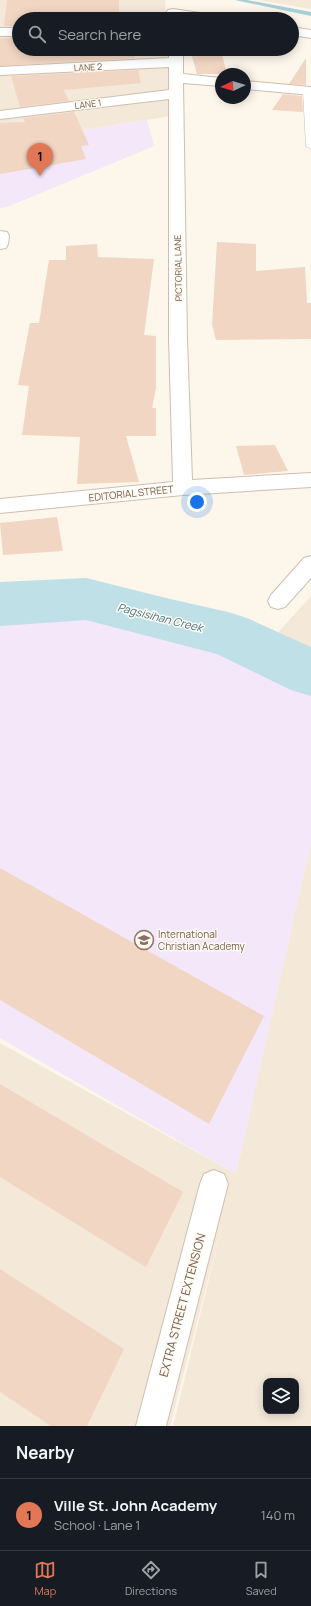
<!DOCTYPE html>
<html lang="en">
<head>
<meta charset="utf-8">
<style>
  :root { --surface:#171b24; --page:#242831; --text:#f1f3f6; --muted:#9ea1a6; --line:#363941; --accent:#e27755 }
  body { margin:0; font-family:Manrope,sans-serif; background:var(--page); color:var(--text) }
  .controls { position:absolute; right:12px; bottom:12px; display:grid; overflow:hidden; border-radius:8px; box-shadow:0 2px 10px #0003 }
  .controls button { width:36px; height:36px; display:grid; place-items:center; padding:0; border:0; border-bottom:1px solid var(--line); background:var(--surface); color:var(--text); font:20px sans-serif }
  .compass { position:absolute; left:215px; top:68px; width:36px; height:36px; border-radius:50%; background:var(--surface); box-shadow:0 2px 10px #0003; rotate:266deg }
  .you { position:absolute; left:197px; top:502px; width:14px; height:14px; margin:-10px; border:3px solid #fff; border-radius:50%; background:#1a73e8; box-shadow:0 0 0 6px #1a73e833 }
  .badge { display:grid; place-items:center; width:26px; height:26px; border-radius:50%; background:var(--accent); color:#111; font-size:13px; font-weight:700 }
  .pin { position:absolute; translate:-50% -33px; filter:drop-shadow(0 1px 2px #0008) }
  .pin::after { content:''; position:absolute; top:21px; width:14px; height:12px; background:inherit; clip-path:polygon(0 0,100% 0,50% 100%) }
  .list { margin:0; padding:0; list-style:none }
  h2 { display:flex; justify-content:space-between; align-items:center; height:52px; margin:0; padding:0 16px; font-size:17px }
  h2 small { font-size:13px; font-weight:400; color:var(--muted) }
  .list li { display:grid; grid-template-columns:26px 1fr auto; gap:12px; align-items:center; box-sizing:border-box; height:72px; padding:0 16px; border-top:1px solid var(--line) }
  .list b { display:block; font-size:15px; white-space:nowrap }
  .list p { margin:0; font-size:13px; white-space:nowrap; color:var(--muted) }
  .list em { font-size:13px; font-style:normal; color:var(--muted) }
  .icon { flex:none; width:22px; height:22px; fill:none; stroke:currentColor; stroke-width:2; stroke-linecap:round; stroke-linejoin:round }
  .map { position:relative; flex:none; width:311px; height:1426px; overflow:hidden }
  .search { position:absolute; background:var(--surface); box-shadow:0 2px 10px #0003; left:12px; right:12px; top:12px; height:44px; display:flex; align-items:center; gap:10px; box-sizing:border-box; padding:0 14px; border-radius:22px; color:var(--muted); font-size:15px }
  .sheet { height:124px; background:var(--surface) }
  nav { display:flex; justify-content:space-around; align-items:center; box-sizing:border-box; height:56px; border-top:1px solid var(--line); background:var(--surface); font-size:11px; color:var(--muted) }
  nav a { display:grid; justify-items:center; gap:2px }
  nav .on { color:var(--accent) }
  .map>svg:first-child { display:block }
</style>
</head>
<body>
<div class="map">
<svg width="311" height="1426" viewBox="0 0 311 1426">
  <rect width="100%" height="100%" fill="#fcf6eb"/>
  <path fill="#f4e8d9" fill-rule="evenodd" d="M0,0H165L166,19H19V49H167L171,116L0,143Z
    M259,0H311V9Z
    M311,596V667L266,646Z
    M311,843V1426H173L223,1222L170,1426H0V1043L236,1174ZM266,1381H296V1411H266Z"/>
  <path fill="#f3e7f9" d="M147,120L154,146L7,207L0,208V143Z
    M107,617L213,647L311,687V843L236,1174L0,1038V625Z"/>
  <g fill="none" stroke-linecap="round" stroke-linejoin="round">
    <path fill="#a6cfd8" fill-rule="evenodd" d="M235,0H247L311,12V16Z"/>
    <path fill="#bfe0e6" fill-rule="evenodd" d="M86,578L166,598L228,612L247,618L311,647V696L291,690L217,654L86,620L0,626V582Z"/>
  </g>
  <path fill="#f1d6c3" d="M7,0H119V19H19V26H4Z
    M3,38H19V49H132L135,58L0,66V39Z
    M190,49L221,51L227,74H197Z
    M306,58V85L289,84Z
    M138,70L141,83L64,90L69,101L20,107L11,76Z
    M283,94L302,96L303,112L272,110Z
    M74,112L89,145L81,146L86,159L0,174V123L25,122L23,118Z
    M217,242L256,244V271L305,267L307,303H311V339L216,340L212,325Z
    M97,244L98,257L154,259L144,335L156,336V388L152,408H156V436H126L139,482L77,484L80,437L22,435L29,386L18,385L30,323H39L49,260H66V246Z
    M275,445L288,471L244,475L236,446Z
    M57,517L63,551L3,555L0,523Z
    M0,868L264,1016L209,1124L0,1000Z
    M0,1084L183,1192L146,1267L0,1177Z
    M0,1269L124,1349L87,1426H51L0,1392Z"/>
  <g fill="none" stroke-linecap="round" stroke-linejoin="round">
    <g stroke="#cfbeb0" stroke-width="1">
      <path id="service" d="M308,88L311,89V149L306,146L303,91Z"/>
    </g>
    <g stroke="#cfbeb0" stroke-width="2">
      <path id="minor" d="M173,9L213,15L218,16L220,19H186L168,16L166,13L168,10Z
        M292,27L311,30V38L292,35Z
        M0,28H19V36H0Z
        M169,49H183V74L221,78V86L183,83L187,339L192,480L311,473V487L183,495L0,513V499L173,482L169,339V99L0,119V111L169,90V67L0,75V67L169,58Z
        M245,81L311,87V95L245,89Z
        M0,231L7,232L9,236L8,244L6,248L0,249Z
        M311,556V578L285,607L278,609L271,607L268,601L271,595L304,558Z
        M214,1170L224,1174L228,1184L166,1426H136L200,1184L204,1174Z"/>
    </g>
    <use href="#service" fill="#fff" fill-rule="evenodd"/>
    <use href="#minor" fill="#fff" fill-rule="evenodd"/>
  </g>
  <defs>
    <g id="school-ring" transform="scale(1)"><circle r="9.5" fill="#fffaf2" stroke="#8d6e63" stroke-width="1.5"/><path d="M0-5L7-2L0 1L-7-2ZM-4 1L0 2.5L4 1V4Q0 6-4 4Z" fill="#8d6e63"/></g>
  </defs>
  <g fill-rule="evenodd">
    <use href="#school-ring" x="144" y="940"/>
  </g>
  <g text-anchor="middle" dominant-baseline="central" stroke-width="3" stroke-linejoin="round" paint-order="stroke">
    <g font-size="9" fill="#775e4e" stroke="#fffaf2">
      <text transform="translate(88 67) rotate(-3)">LANE 2</text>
      <text transform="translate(88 104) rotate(-7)">LANE 1</text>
      <text transform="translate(178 268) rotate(-91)">PICTORIAL LANE</text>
    </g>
    <g font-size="10" fill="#775e4e" stroke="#fffaf2">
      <text transform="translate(131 493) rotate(-6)">EDITORIAL STREET</text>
    </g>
    <g font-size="10" fill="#785e54" stroke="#fffaf2" text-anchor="start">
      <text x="158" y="934">International<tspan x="158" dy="12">Christian Academy</tspan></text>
    </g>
    <g font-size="11" font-style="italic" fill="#447783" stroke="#fffaf2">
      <text transform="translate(160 617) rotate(14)">Pagsisihan Creek</text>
    </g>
    <g font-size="12" fill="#775e4e" stroke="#fffaf2">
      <text transform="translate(182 1305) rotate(-75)">EXTRA STREET EXTENSION</text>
    </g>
  </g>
</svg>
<div class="controls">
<button><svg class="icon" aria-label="layers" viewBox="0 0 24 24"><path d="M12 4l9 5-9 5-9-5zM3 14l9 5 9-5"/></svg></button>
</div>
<svg class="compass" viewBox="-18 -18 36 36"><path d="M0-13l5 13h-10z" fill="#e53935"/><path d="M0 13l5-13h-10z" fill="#9ea1a6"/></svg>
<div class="you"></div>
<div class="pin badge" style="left:40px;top:176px">1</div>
<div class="search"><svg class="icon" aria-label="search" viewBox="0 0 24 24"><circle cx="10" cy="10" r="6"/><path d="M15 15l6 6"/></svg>Search here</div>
</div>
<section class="sheet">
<h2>Nearby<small></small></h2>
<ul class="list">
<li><span class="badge">1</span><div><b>Ville St. John Academy</b><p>School · Lane 1</p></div><em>140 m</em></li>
</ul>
</section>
<nav>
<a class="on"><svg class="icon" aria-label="map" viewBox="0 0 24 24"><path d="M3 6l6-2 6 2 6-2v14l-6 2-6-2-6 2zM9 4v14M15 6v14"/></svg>Map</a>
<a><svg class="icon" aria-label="directions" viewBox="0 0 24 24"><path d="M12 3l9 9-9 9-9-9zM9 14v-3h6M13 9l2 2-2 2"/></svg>Directions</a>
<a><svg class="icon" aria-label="saved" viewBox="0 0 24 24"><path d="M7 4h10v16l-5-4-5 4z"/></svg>Saved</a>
</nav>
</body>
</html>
